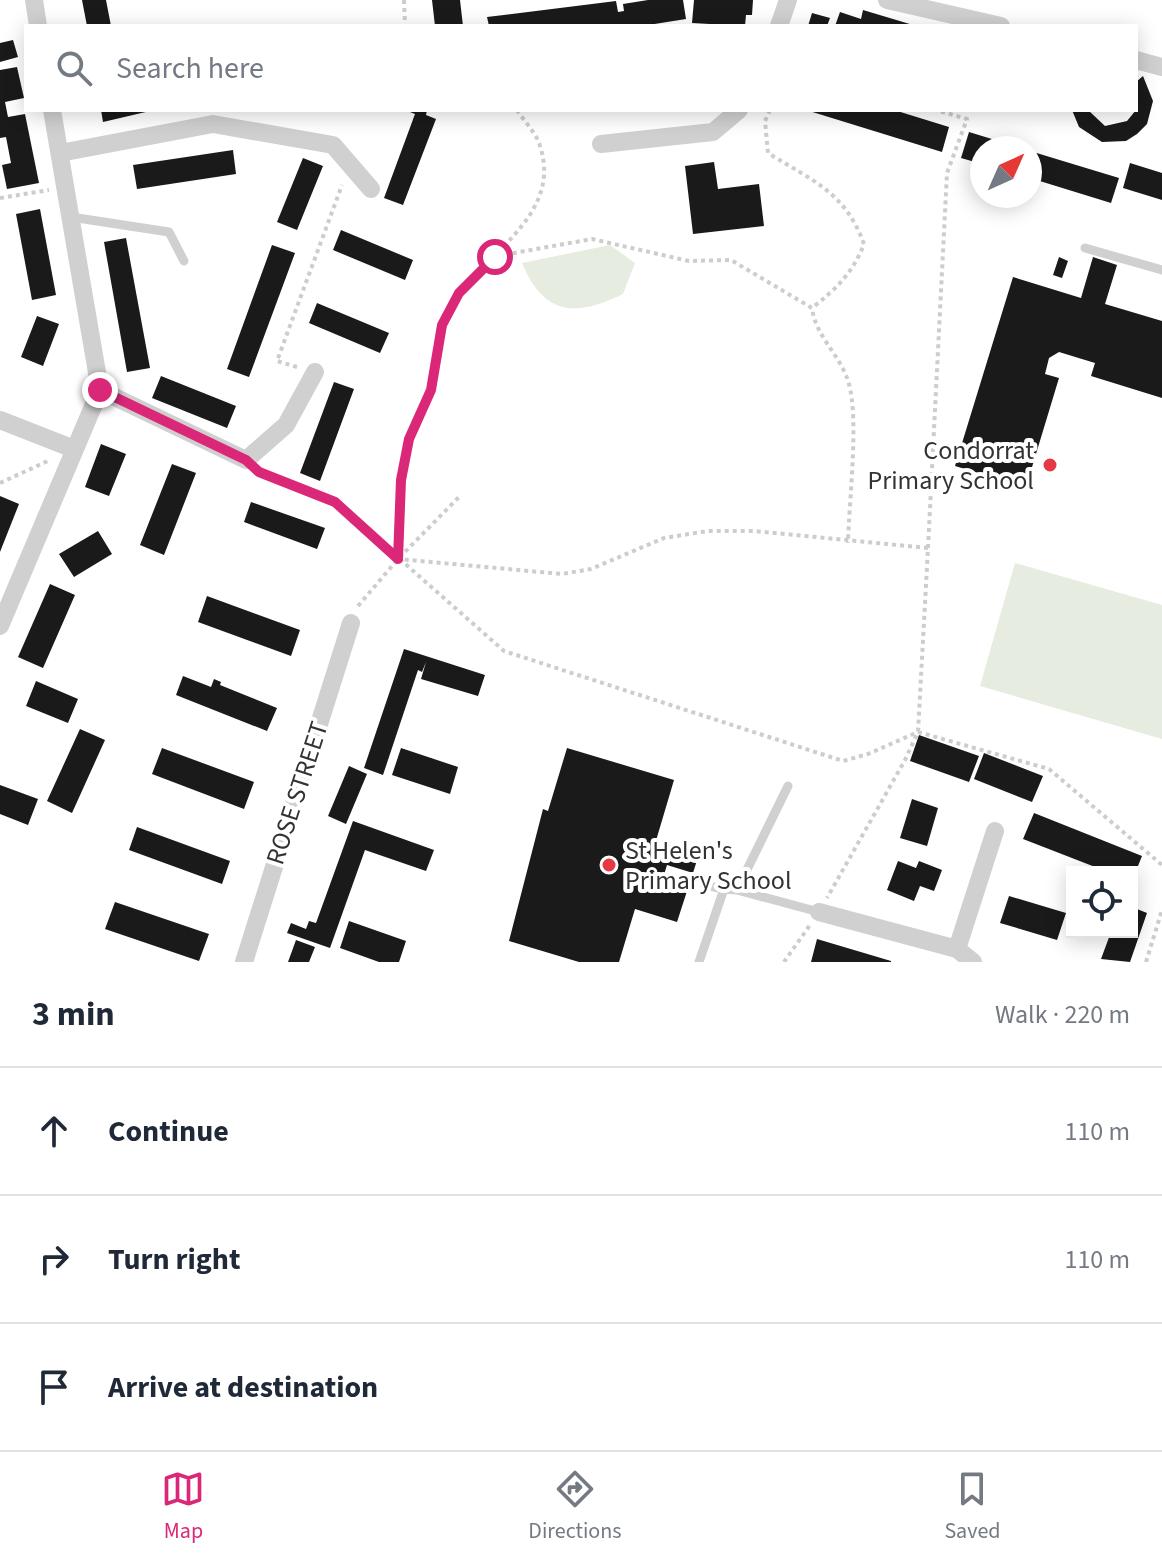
<!DOCTYPE html>
<html lang="en">
<head>
<meta charset="utf-8">
<style>
  :root { --surface:#fff; --page:#f2f2f3; --text:#1f2937; --muted:#747a83; --line:#e0e1e3; --accent:#db2777 }
  body { margin:0; font-family:"Source Sans 3",sans-serif; background:var(--page); color:var(--text) }
  .controls { position:absolute; right:24px; bottom:24px; display:grid; overflow:hidden; border-radius:0px; box-shadow:0 4px 20px #0003 }
  .controls button { width:72px; height:72px; display:grid; place-items:center; padding:0; border:0; border-bottom:2px solid var(--line); background:var(--surface); color:var(--text); font:40px sans-serif }
  .compass { position:absolute; left:970px; top:136px; width:72px; height:72px; border-radius:50%; background:var(--surface); box-shadow:0 4px 20px #0003; rotate:45deg }
  .stop { position:absolute; width:24px; height:24px; margin:-18px; border:6px solid #db2777; border-radius:50%; background:#fff }
  .stop.end { background:#db2777; border-color:#fff; box-shadow:0 2px 8px #0008 }
  .list { margin:0; padding:0; list-style:none }
  h2 { display:flex; justify-content:space-between; align-items:center; height:104px; margin:0; padding:0 32px; font-size:34px }
  h2 small { font-size:26px; font-weight:400; color:var(--muted) }
  .list li { display:grid; grid-template-columns:52px 1fr auto; gap:24px; align-items:center; box-sizing:border-box; height:128px; padding:0 32px; border-top:2px solid var(--line) }
  .list b { display:block; font-size:30px; white-space:nowrap }
  .list em { font-size:26px; font-style:normal; color:var(--muted) }
  .icon { flex:none; width:44px; height:44px; fill:none; stroke:currentColor; stroke-width:2; stroke-linecap:round; stroke-linejoin:round }
  .map { position:relative; flex:none; width:1162px; height:962px; overflow:hidden }
  .search { position:absolute; background:var(--surface); box-shadow:0 4px 20px #0003; left:24px; right:24px; top:24px; height:88px; display:flex; align-items:center; gap:20px; box-sizing:border-box; padding:0 28px; border-radius:0px; color:var(--muted); font-size:30px }
  .sheet { height:488px; background:var(--surface) }
  nav { display:flex; justify-content:space-around; align-items:center; box-sizing:border-box; height:112px; border-top:2px solid var(--line); background:var(--surface); font-size:22px; color:var(--muted) }
  nav a { display:grid; justify-items:center; gap:4px }
  nav .on { color:var(--accent) }
  .map>svg:first-child { display:block }
</style>
</head>
<body>
<div class="map">
<svg width="1162" height="962" viewBox="0 0 1162 962">
  <rect width="100%" height="100%" fill="#fff"/>
  <path fill="#e6ecdf" d="M610,245L635,263L623,294C576,317 544,316 522,263Z
    M1015,563L1162,605V739L980,686Z"/>
  <path fill="#1a1a1a" d="M82,0H106L111,26H87Z
    M432,0H460L463,26H435Z
    M648,0H683L686,19L642,26H489L487,17L616,1L618,12L624,11L623,4Z
    M694,0H753L752,15H746L745,26L692,23Z
    M863,10L913,25V26H835L840,12L861,19Z
    M812,13L830,18L827,26H808Z
    M13,40L18,57L0,62V43Z
    M17,67L24,98L5,102L8,117L25,114L39,183L7,189L2,165L11,163L6,137L0,138V70Z
    M1143,76L1153,101L1147,124L1137,134L1126,141L1102,142L1079,127L1072,110H1088L1105,126L1127,121L1136,110V82Z
    M101,110H150V111L103,122Z
    M405,110H427L426,115L436,119L403,205L384,198L415,114Z
    M806,110H894L949,127L942,152Z
    M969,132L1018,147V148H982V164L961,158Z
    M233,150L236,174L137,189L133,165Z
    M1030,151L1119,178L1111,203L1030,178Z
    M303,158L323,166L297,230L277,222Z
    M714,162L718,189L759,184L764,226L693,234L685,166Z
    M1130,163L1162,173V200L1123,188Z
    M40,209L56,295L32,300L16,214Z
    M341,230L413,260L405,280L333,250Z
    M126,238L150,368L127,372L104,242Z
    M272,245L295,253L249,377L227,369Z
    M1059,257L1068,261L1062,278L1053,275Z
    M1093,257L1117,265L1105,304L1162,321V398L1091,376L1095,363L1059,352L1049,358L1045,374L1059,378L1026,487L955,466L1013,277L1081,298Z
    M317,303L389,333L380,353L309,323Z
    M37,316L59,324L43,366L21,357Z
    M161,376L236,406L227,428L152,398Z
    M334,382L354,389L320,481L300,473Z
    M101,444L126,454L109,496L85,487Z
    M172,464L196,473L164,555L140,545Z
    M0,496L19,504L0,552Z
    M251,502L325,528L317,549L244,522Z
    M98,531L112,554L74,577L59,554Z
    M50,584L75,595L43,668L18,657Z
    M207,596L300,630L291,656L198,622Z
    M404,649L485,675L478,696L421,679L426,662L422,672L418,670L383,775L364,768Z
    M183,676L211,687L214,679L221,682L220,685L277,708L267,731L176,695Z
    M36,681L78,699L68,723L26,706Z
    M80,729L105,740L72,813L47,801Z
    M919,735L979,756L969,782L910,761Z
    M162,748L254,782L244,809L152,774Z
    M401,748L458,767L450,794L392,775Z
    M567,748L674,780L655,844L698,857L693,873L667,865L663,878L689,885L677,922L635,909L619,962H579L509,941L543,809L548,811Z
    M984,753L1043,776L1032,802L974,779Z
    M349,766L367,774L346,824L328,816Z
    M0,785L38,799L28,825L0,814Z
    M912,799L938,808L927,846L900,838Z
    M1034,813L1142,856L1132,881V872H1108L1023,839Z
    M353,821L434,850L426,871L365,850L330,948L287,933L291,923L306,929L309,921L316,923Z
    M137,827L230,861L222,884L129,850Z
    M898,861L916,868L919,861L942,870L934,891L920,886L914,901L887,890Z
    M1009,896L1066,913L1057,940L1000,923Z
    M115,902L209,934L199,961L105,929Z
    M1132,907L1147,913L1130,962L1101,959L1111,932H1132Z
    M349,921L406,941L399,962H379L340,948Z
    M817,939L891,961V962H811Z
    M296,940L315,947L309,962H288Z"/>
  <g fill="none" stroke-linecap="round" stroke-linejoin="round">
    <path stroke="#cdcdcd" stroke-width="4" stroke-dasharray="4 4" stroke-linecap="butt" d="M404,0L405,26
      M517,110C524,121 537,134 540,146C566,225 462,262 442,326C436,345 436,367 432,387C427,406 413,423 408,443C399,481 399,520 398,559L562,574L591,569L664,538L708,531H754L928,548L918,732L905,760L827,898
      M770,110L765,121L768,153C813,181 845,192 864,244C853,273 836,289 812,308
      M0,198L49,190
      M497,256L592,239L689,261L731,260L812,308C816,338 841,355 849,384C859,420 849,502 848,543
      M297,367L277,361L342,185
      M259,472L335,502L504,651L843,761L868,754L918,732L1049,769L1162,865
      M0,483L50,460
      M928,548L947,173L967,119L936,110
      M358,606L398,559L461,495
      M784,962L810,925
      M1146,962L1162,910"/>
    <path stroke="#d0d0d0" stroke-width="9" d="M71,217L169,232L184,261
      M1085,248L1162,270
      M704,885L724,889
      M737,890L819,912
      M699,962L724,889L737,890L788,786"/>
    <path stroke="#d0d0d0" stroke-width="18" d="M34,0L38,26
      M887,0L1001,26
      M779,26L788,0
      M1136,60L1162,67
      M601,144L713,132L739,110
      M60,153L213,124L333,145L371,189
      M100,390L246,460L286,425L315,372
      M0,420L74,449
      M0,626L100,390L52,110
      M819,912L957,949L973,962
      M957,949L995,831
      M244,962L351,623"/>
  </g>
  <g fill="none" stroke-linecap="round" stroke-linejoin="round">
    <path stroke="#db2777" stroke-width="10" d="M100,390L246,460L259,472L335,502L398,559L401,480L409,439L431,390L442,325L459,293L495,257"/>
  </g>
  <g fill="#e63946" stroke="#fff" stroke-width="3">
    <circle cx="1050" cy="465" r="8"/>
    <circle cx="609" cy="865" r="8"/>
  </g>
  <g text-anchor="middle" dominant-baseline="central" stroke-width="8" stroke-linejoin="round" paint-order="stroke">
    <g font-size="26" fill="#333" stroke="#fff" text-anchor="end">
      <text x="1034" y="450">Condorrat<tspan x="1034" dy="30">Primary School</tspan></text>
      <text x="625" y="850" text-anchor="start">St Helen's<tspan x="625" dy="30">Primary School</tspan></text>
    </g>
    <g font-size="26" fill="#333" stroke="#fff">
      <text transform="translate(297 793) rotate(-72)">ROSE STREET</text>
    </g>
  </g>
</svg>
<div class="controls">
<button><svg class="icon" aria-label="locate" viewBox="0 0 24 24"><circle cx="12" cy="12" r="6"/><path d="M12 2v4M12 18v4M2 12h4M18 12h4"/></svg></button>
</div>
<svg class="compass" viewBox="-18 -18 36 36"><path d="M0-13l5 13h-10z" fill="#e53935"/><path d="M0 13l5-13h-10z" fill="#747a83"/></svg>
<div class="stop" style="left:495px;top:257px"></div>
<div class="stop end" style="left:100px;top:390px"></div>
<div class="search"><svg class="icon" aria-label="search" viewBox="0 0 24 24"><circle cx="10" cy="10" r="6"/><path d="M15 15l6 6"/></svg>Search here</div>
</div>
<section class="sheet">
<h2>3 min<small>Walk · 220 m</small></h2>
<ul class="list">
<li><svg class="icon" aria-label="ahead" viewBox="0 0 24 24"><path d="M12 20V5M6 11l6-6 6 6"/></svg><div><b>Continue</b></div><em>110 m</em></li>
<li><svg class="icon" aria-label="right" viewBox="0 0 24 24"><path d="M7 20v-9h11M14 6l5 5-5 5"/></svg><div><b>Turn right</b></div><em>110 m</em></li>
<li><svg class="icon" aria-label="arrive" viewBox="0 0 24 24"><path d="M6 21V4h12l-3 4 3 4H6"/></svg><div><b>Arrive at destination</b></div></li>
</ul>
</section>
<nav>
<a class="on"><svg class="icon" aria-label="map" viewBox="0 0 24 24"><path d="M3 6l6-2 6 2 6-2v14l-6 2-6-2-6 2zM9 4v14M15 6v14"/></svg>Map</a>
<a><svg class="icon" aria-label="directions" viewBox="0 0 24 24"><path d="M12 3l9 9-9 9-9-9zM9 14v-3h6M13 9l2 2-2 2"/></svg>Directions</a>
<a><svg class="icon" aria-label="saved" viewBox="0 0 24 24"><path d="M7 4h10v16l-5-4-5 4z"/></svg>Saved</a>
</nav>
</body>
</html>
